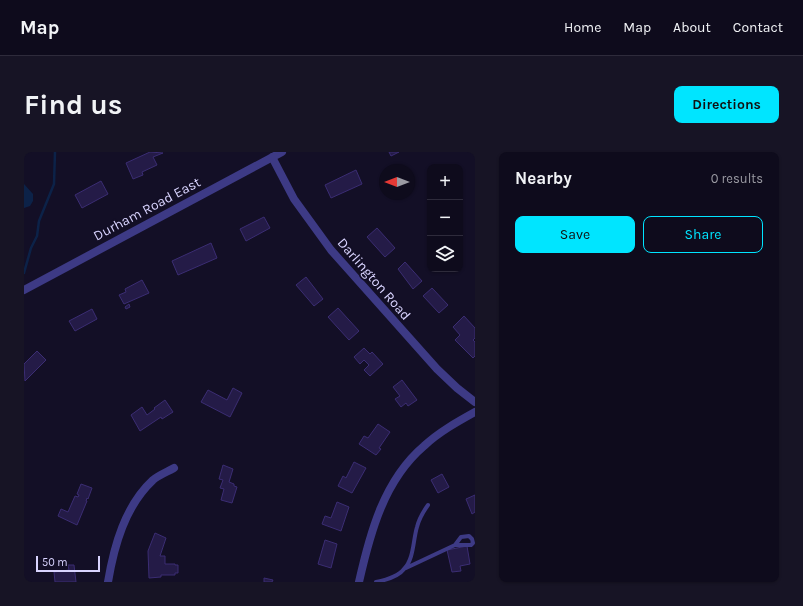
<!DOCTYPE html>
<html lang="en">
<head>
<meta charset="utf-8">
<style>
  :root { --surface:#0e0b1c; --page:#171425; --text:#f1f3f6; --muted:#9b9ba3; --line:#2e2b3b; --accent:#00e5ff }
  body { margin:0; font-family:Karla,sans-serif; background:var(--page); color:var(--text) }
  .controls { position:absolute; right:12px; top:12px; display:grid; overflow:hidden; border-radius:8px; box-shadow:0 1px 3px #0004 }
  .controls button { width:36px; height:36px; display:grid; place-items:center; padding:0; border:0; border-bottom:1px solid var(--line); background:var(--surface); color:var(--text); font:20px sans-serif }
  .compass { position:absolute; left:355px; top:12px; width:36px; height:36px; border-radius:50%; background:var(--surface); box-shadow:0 1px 3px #0004; rotate:270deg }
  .scale { position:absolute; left:12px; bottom:10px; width:64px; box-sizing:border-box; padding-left:4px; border:2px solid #d9d4ff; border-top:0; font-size:11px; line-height:14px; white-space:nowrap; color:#d9d4ff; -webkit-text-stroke:3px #130f26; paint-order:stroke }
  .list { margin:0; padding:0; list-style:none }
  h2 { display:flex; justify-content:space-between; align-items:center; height:52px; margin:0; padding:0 16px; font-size:17px }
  h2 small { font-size:13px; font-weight:400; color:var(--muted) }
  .actions { display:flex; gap:8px; padding:12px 16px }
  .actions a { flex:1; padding:9px 0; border:1px solid var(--accent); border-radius:8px; text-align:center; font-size:14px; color:var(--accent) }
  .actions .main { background:var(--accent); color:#111 }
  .icon { flex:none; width:22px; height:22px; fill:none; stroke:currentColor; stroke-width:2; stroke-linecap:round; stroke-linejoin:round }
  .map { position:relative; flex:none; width:451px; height:430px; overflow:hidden; border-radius:8px }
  header { display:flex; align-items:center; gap:24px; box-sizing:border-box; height:56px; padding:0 20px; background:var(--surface); border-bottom:1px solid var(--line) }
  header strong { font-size:19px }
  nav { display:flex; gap:22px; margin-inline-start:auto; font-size:14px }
  .intro { display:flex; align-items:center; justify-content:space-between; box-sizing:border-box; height:96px; padding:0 24px }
  h1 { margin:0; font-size:28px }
  .button { padding:10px 18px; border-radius:8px; background:var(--accent); color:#111; font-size:14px; font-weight:700 }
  main { display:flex; gap:24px; padding:0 24px }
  aside { flex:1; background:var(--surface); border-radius:8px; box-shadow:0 1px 3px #0004 }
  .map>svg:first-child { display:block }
</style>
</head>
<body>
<header>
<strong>Map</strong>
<nav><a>Home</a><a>Map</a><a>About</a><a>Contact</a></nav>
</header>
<div class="intro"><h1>Find us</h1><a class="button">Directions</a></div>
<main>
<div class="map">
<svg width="451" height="430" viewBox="0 0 451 430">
  <rect width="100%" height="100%" fill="#130f26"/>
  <path fill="#0c2248" d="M0,32L9,42V49L6,54L0,56Z"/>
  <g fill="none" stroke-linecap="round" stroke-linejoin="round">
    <path stroke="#0c2248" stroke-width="2.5" d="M0,121L7,96L13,84L15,69L30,32L31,0"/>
  </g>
  <path fill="#241b47" stroke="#3b2d73" d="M126,0L139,1L129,5L133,13L118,20L119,23L109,27L102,11Z
    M365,0H375L367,4Z
    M332,18L338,32L307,46L301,33Z
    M77,29L84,42L58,56L51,43Z
    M240,65L246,76L222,89L216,77Z
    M353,76L371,96L361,105L343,85Z
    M187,91L193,106L154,123L148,109Z
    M381,110L398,129L389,137L374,117Z
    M282,125L299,147L290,154L272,133Z
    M118,128L125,141L100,152L95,143L102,140L101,137Z
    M408,136L424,153L415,161L399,144Z
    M105,152L106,155L102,157L101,155Z
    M314,156L335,179L325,188L304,165Z
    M68,157L73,167L51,179L45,169Z
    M440,164L451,176V186L449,188L451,190V204L449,206L431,188L436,183L429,175Z
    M340,196L346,202L348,200L359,212L346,224L340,218L345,213L340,208L336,212L330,205Z
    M13,199L22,208L1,229L0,212Z
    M378,228L393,248L384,254L382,251L377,255L371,247L376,244L369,235Z
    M209,236L218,241L206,265L177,250L184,238L203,248Z
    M141,248L149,260L138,267L137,265L116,279L107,263L118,255L123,263L131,257L130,256Z
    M354,272L366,280L355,296L357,297L352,303L335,292L340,284L344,286Z
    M330,310L342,316L328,341L314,334L319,324L322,326Z
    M199,313L209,317L205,330L210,332V334L213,335L208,351L197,348L200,337L196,336L199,328L195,327Z
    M418,322L425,335L414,341L407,328Z
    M57,332L68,336L64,347L63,346L62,349H63L53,373L34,364L37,357L44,360L51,344L54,345L55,343L53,342Z
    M451,343V360L448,362L442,347Z
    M313,350L325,355L317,379L298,372L301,364L307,366Z
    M131,381L142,386L136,404H141V412H151V413H154V421H151V423H137V425L125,426L124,399Z
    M301,388L313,392L307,416L294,412Z
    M443,394L446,412L436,414L437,419L428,420L423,398Z
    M44,413H50L52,430H31L30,420L45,418Z
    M240,426L249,428L248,430H240Z"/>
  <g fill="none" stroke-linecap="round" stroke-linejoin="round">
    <path stroke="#3d3a85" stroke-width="4" d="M382,416L431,393H447L449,391L448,387L445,384L437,385L431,393
      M352,430C362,428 374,425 380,417C390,407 389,388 393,375C395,367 399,360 404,353"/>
    <path stroke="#3d3a85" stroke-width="8" d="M248,5L270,47L307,98L413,217L433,236L451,250
      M0,138L258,0
      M84,430C90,394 101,354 129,328C135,323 143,320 150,316
      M335,430C346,381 360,328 400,294C415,280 433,270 451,260"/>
  </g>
  <g text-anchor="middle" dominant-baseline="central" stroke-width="3.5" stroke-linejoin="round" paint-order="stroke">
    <g font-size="14" fill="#d9d4ff" stroke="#130f26">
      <text transform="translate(123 57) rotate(-28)">Durham Road East</text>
      <text transform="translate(350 127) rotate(49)">Darlington Road</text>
    </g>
  </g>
</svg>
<div class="controls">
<button>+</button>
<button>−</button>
<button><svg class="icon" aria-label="layers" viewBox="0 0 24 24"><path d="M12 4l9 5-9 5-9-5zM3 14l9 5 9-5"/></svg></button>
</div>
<svg class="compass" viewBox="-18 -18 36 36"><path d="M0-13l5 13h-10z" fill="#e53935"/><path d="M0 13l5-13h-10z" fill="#9b9ba3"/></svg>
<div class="scale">50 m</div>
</div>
<aside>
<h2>Nearby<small>0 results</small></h2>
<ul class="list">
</ul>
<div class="actions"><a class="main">Save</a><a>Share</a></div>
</aside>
</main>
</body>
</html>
